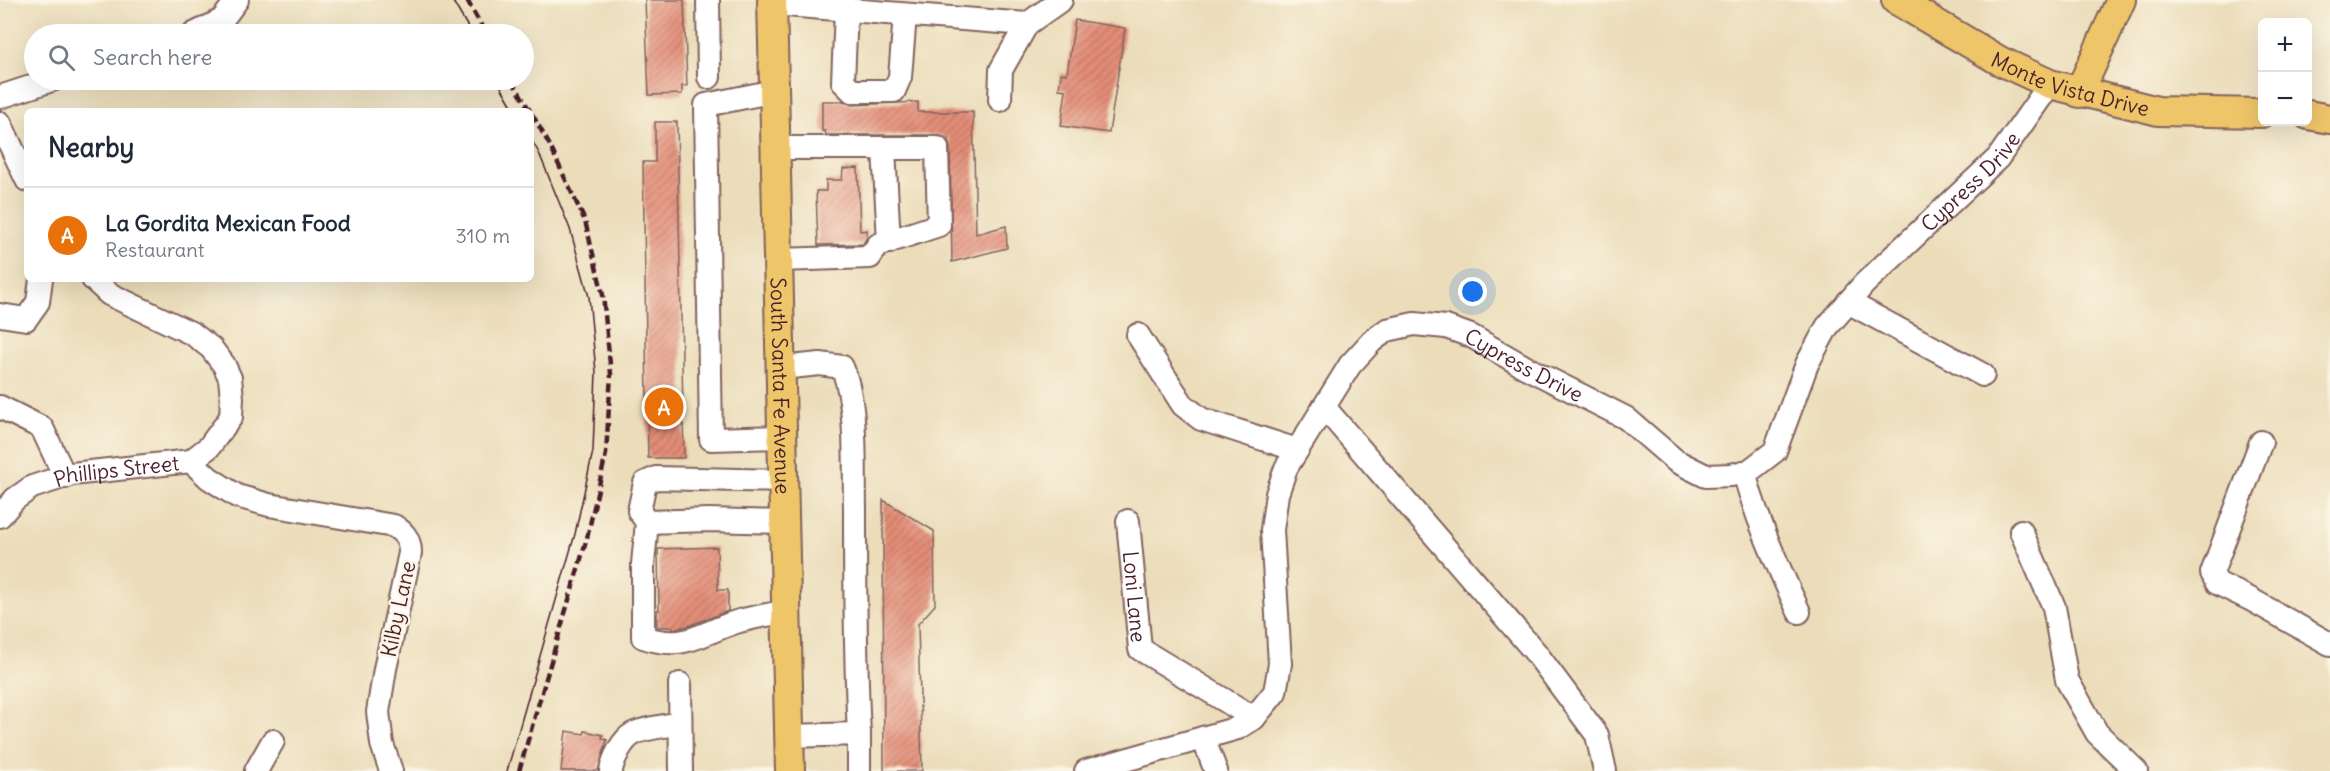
<!DOCTYPE html>
<html lang="en">
<head>
<meta charset="utf-8">
<style>
  :root { --surface:#fff; --page:#f2f2f3; --text:#1f2937; --muted:#747a83; --line:#e0e1e3; --accent:#1a73e8 }
  body { margin:0; font-family:Delius,sans-serif; background:var(--page); color:var(--text) }
  .controls { position:absolute; right:18px; top:18px; display:grid; overflow:hidden; border-radius:9px; box-shadow:0 6px 24px #0002 }
  .controls button { width:54px; height:54px; display:grid; place-items:center; padding:0; border:0; border-bottom:2px solid var(--line); background:var(--surface); color:var(--text); font:30px sans-serif }
  .you { position:absolute; left:1473px; top:292px; width:21px; height:21px; margin:-15px; border:4px solid #fff; border-radius:50%; background:#1a73e8; box-shadow:0 0 0 9px #1a73e833 }
  .badge { display:grid; place-items:center; width:39px; height:39px; border-radius:50%; background:var(--accent); color:#fff; font-size:20px; font-weight:700 }
  .pin { position:absolute; translate:-50% -50%; border:3px solid #fff; box-shadow:0 2px 6px #0006 }
  .list { margin:0; padding:0; list-style:none }
  h2 { display:flex; justify-content:space-between; align-items:center; height:78px; margin:0; padding:0 24px; font-size:26px }
  h2 small { font-size:20px; font-weight:400; color:var(--muted) }
  .list li { display:grid; grid-template-columns:39px 1fr auto; gap:18px; align-items:center; box-sizing:border-box; height:96px; padding:0 24px; border-top:2px solid var(--line) }
  .list b { display:block; font-size:22px; white-space:nowrap }
  .list p { margin:0; font-size:20px; white-space:nowrap; color:var(--muted) }
  .list em { font-size:20px; font-style:normal; color:var(--muted) }
  .icon { flex:none; width:33px; height:33px; fill:none; stroke:currentColor; stroke-width:2; stroke-linecap:round; stroke-linejoin:round }
  .map { position:relative; flex:none; width:2330px; height:771px; overflow:hidden }
  .search { position:absolute; background:var(--surface); box-shadow:0 6px 24px #0002; left:24px; top:24px; width:510px; height:66px; display:flex; align-items:center; gap:15px; box-sizing:border-box; padding:0 21px; border-radius:33px; color:var(--muted); font-size:22px }
  .panel { position:absolute; background:var(--surface); box-shadow:0 6px 24px #0002; left:24px; top:108px; width:510px; height:174px; border-radius:9px }
  .map>svg:first-child { display:block }
</style>
</head>
<body>
<div class="map">
<svg width="2330" height="771" viewBox="0 0 2330 771">
  <defs>
    <pattern id="building-hatch" width="6" height="6" patternUnits="userSpaceOnUse" patternTransform="scale(1.5)"><rect width="6" height="6" fill="#e38d77"/><path d="M-1 1l2-2M0 6l6-6M5 7l2-2" fill="none" stroke="#ba7362"/></pattern>
  </defs>
  <rect width="100%" height="100%" fill="#fcf5e5"/>
  <filter id="ink" filterUnits="userSpaceOnUse"><feTurbulence type="fractalNoise" baseFrequency=".0167" numOctaves="2"/><feDisplacementMap in="SourceGraphic" scale="12" xChannelSelector="R" yChannelSelector="G"/><feConvolveMatrix kernelMatrix="1 2 1 2 8 2 1 2 1" color-interpolation-filters="sRGB"/></filter>
  <filter id="wash" filterUnits="userSpaceOnUse"><feTurbulence type="fractalNoise" baseFrequency=".008" numOctaves="4" result="noise"/><feDisplacementMap in="SourceGraphic" scale="24" xChannelSelector="R" yChannelSelector="G"/><feGaussianBlur stdDeviation="1.35" result="paint"/><feColorMatrix in="noise" values="0 0 0 0 0 0 0 0 0 0 0 0 0 0 0 0 0 1.4 0 .05"/><feComposite in="paint" operator="in"/></filter>
  <g filter="url(#wash)">
    <rect width="100%" height="100%" fill="#ebddba"/>
    <g id="blocks">
      <path fill="url(#building-hatch)" d="M645,0H684L687,86H682V94L649,95Z
        M1075,20L1125,28L1109,133L1061,126L1066,90L1059,89L1061,73L1067,74Z
        M822,101H843L852,105L918,102V112H973L976,234L1006,226L1007,248L952,262L950,148L948,138L937,135H826L825,131H822Z
        M655,122H677L684,458H648L643,162H655Z
        M858,168L860,231L867,230V237L863,244L818,245L816,191H826V180H842L843,169Z
        M883,500L934,531L935,605L918,624L922,771H884Z
        M717,547L718,590H728V611L688,626L673,629V627H657V610H659L658,549Z
        M566,731L584,734L585,731L603,735L602,738L607,740L598,771H561Z"/>
    </g>
  </g>
  <g filter="url(#ink)">
    <use href="#blocks" fill-opacity="0" stroke="#82625d" stroke-width="1.5"/>
    <g fill="none" stroke-linecap="round" stroke-linejoin="round">
      <g stroke="#82625d" stroke-width="26">
        <g id="minor">
          <path d="M708,0L709,77"/>
          <path d="M773,4L1027,24"/>
          <path d="M846,10L843,82L852,91H894L900,77L905,15"/>
          <path d="M194,34L222,20L237,0"/>
          <path d="M775,91L706,105L711,439L782,437"/>
          <path d="M0,97L52,80"/>
          <path d="M1000,100L1001,70L1027,24L1061,0"/>
          <path d="M0,123L27,180"/>
          <path d="M776,148H937L939,225L878,245L870,257L779,260"/>
          <path d="M884,149L889,242"/>
          <path d="M1848,302L1983,375"/>
          <path d="M0,315L26,319L38,302L41,279"/>
          <path d="M1138,335L1183,405L1201,419L1297,450"/>
          <path d="M781,368L820,364L842,367C858,405 854,467 855,509C855,584 855,659 859,734"/>
          <path d="M0,407L42,428L65,477"/>
          <path d="M1324,407L1536,653L1597,735L1605,771"/>
          <path d="M2261,442L2212,573L2217,583L2250,599L2330,644"/>
          <path d="M191,461L209,478L237,496L269,505L394,526C405,533 410,540 410,553L385,669L378,712L382,744L391,771"/>
          <path d="M1744,472C1757,521 1778,566 1799,612"/>
          <path d="M783,481L656,478L645,483L639,511L647,522L643,564V637C685,651 699,634 736,622C752,617 770,615 786,611"/>
          <path id="s1" d="M0,516L15,499L32,487L72,474L191,461L209,447L231,417L232,398L230,378L224,365L211,348L193,334L109,294L93,279"/>
          <path id="s2" d="M1128,521L1140,649L1254,718"/>
          <path d="M647,522L709,520L784,522"/>
          <path d="M2021,531L2054,607L2067,680L2097,733L2136,771"/>
          <path d="M680,684L681,771"/>
          <path d="M789,736L859,734V771"/>
          <path d="M1203,738L1216,771"/>
          <path d="M256,771L273,741"/>
          <path d="M611,771C613,759 622,740 633,734C643,728 668,726 680,723"/>
          <path id="s3" d="M1086,771L1238,728L1254,718L1275,692L1280,664L1272,530L1277,494L1286,468L1350,365L1372,341L1387,330L1414,324L1446,327L1471,336L1525,367L1626,418L1676,461L1706,476L1731,475L1749,471L1775,451L1807,364L1827,327L1864,284L1998,158L2050,84"/>
        </g>
      </g>
      <g stroke="#82625d" stroke-width="32">
        <g id="major">
          <path id="s4" d="M772,0L790,771"/>
          <path id="s5" d="M1896,0L2000,61L2050,84L2158,111L2262,113"/>
          <path d="M2079,93L2121,0"/>
          <path d="M2308,115L2330,119"/>
        </g>
      </g>
      <use href="#minor" stroke="#fff" stroke-width="22"/>
      <use href="#major" stroke="#eec569" stroke-width="28"/>
      <path stroke="#4a1f2b" stroke-width="1.5" d="M452,0L472,34
        M497,80L515,111
        M507,771L575,534L593,451L596,372L589,297L570,229L539,153L531,139"/>
      <path stroke="#4a1f2b" stroke-width="4.5" stroke-dasharray="9 4.5" stroke-linecap="butt" d="M467,0L486,34
        M512,80L530,111
        M519,771L587,538L606,454L611,374L603,295L585,221L549,144L531,112"/>
    </g>
  </g>
  <g text-anchor="middle" dominant-baseline="central" stroke-width="5" stroke-linejoin="round" paint-order="stroke">
    <g font-size="21" fill="#4a1f2b" stroke="#fcf5e5">
      <text stroke="none"><textPath href="#s5" startOffset="195">Monte Vista Drive</textPath></text>
      <text stroke="none"><textPath href="#s3" startOffset="1386">Cypress Drive</textPath></text>
      <text stroke="none"><textPath href="#s3" startOffset="756">Cypress Drive</textPath></text>
      <text stroke="none"><textPath href="#s4" startOffset="386">South Santa Fe Avenue</textPath></text>
      <text stroke="none"><textPath href="#s1" startOffset="130">Phillips Street</textPath></text>
      <text stroke="none"><textPath href="#s2" startOffset="76">Loni Lane</textPath></text>
      <text transform="translate(398 609) rotate(-78)">Kilby Lane</text>
    </g>
  </g>
</svg>
<div class="controls">
<button>+</button>
<button>−</button>
</div>
<div class="you"></div>
<div class="pin badge" style="left:664px;top:407px;background:#e8710a">A</div>
<div class="search"><svg class="icon" aria-label="search" viewBox="0 0 24 24"><circle cx="10" cy="10" r="6"/><path d="M15 15l6 6"/></svg>Search here</div>
<section class="panel">
<h2>Nearby<small></small></h2>
<ul class="list">
<li><span class="badge" style="background:#e8710a">A</span><div><b>La Gordita Mexican Food</b><p>Restaurant</p></div><em>310 m</em></li>
</ul>
</section>
</div>
</body>
</html>
